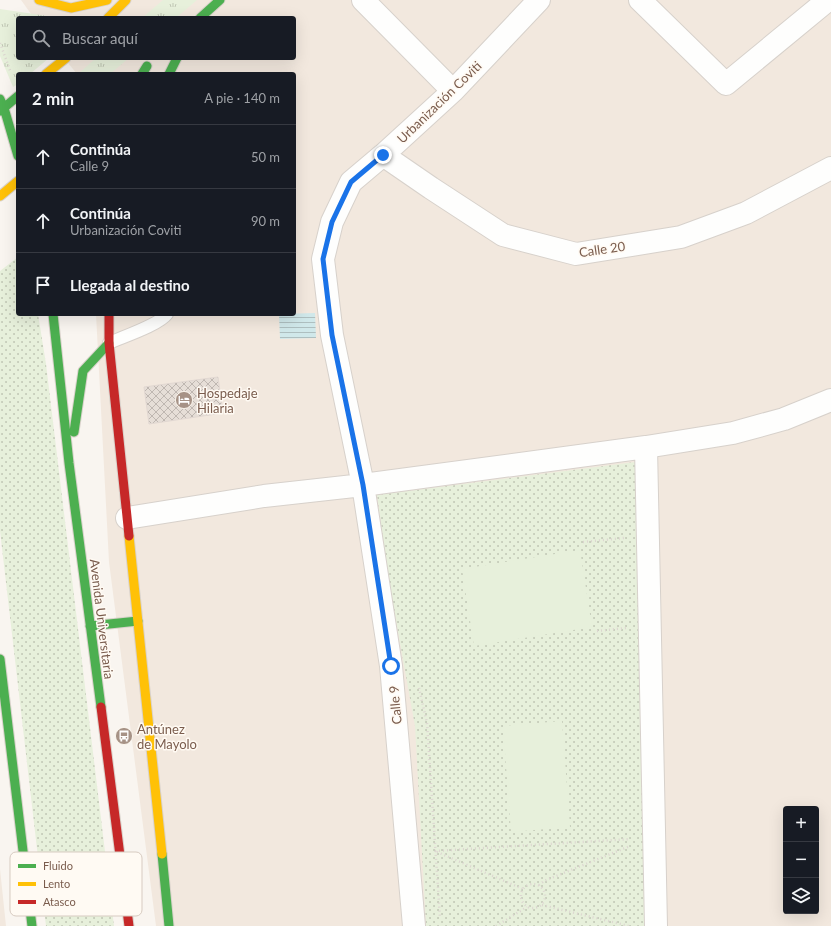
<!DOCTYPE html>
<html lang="es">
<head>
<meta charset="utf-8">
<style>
  :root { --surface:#171b24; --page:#20242c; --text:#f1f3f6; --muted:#9ea1a6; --line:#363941 }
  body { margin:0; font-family:Lato,sans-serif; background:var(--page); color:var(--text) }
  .controls { position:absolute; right:12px; bottom:12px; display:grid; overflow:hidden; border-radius:4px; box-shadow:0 4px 16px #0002 }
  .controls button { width:36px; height:36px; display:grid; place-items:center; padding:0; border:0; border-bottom:1px solid var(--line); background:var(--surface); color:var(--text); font:20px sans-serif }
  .stop { position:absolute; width:12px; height:12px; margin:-9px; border:3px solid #1a73e8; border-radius:50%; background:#fff }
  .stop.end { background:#1a73e8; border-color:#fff; box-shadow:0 1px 4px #0008 }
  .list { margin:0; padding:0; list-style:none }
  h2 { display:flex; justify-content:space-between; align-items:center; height:52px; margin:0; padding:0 16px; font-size:17px }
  h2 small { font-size:13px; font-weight:400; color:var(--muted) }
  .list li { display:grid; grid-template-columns:26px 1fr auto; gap:12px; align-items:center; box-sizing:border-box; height:64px; padding:0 16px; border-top:1px solid var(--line) }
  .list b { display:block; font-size:15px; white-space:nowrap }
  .list p { margin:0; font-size:13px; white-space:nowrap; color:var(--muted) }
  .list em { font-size:13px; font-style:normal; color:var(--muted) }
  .icon { flex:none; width:22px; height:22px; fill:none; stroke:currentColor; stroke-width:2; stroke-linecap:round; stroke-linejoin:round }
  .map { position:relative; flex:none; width:831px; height:926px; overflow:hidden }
  .search { position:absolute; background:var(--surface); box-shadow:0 4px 16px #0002; left:16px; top:16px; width:280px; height:44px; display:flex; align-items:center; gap:10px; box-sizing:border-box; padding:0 14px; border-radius:4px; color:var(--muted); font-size:15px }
  .panel { position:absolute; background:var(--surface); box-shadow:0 4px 16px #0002; left:16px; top:72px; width:280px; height:244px; border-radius:4px }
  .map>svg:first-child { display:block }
</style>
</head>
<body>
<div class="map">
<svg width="831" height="926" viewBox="0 0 831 926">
  <defs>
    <pattern id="grass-tufts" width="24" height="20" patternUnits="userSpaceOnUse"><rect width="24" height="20" fill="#e7f0db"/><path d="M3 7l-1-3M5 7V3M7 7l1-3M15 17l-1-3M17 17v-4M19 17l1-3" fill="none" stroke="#c0c6b4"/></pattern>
    <pattern id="park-dots" width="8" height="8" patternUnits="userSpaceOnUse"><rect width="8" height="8" fill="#e7f0db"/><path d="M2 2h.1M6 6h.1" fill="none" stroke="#c0c6b4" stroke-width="1.8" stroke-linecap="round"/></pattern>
    <pattern id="water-rules" width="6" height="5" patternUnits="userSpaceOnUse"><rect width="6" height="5" fill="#d0e8ea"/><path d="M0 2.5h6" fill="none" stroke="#aebfc0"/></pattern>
    <pattern id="building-cross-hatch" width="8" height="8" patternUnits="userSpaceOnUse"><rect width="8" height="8" fill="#e6ded7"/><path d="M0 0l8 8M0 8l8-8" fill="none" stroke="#bfb7b1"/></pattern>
  </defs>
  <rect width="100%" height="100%" fill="#f9f5f0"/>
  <path fill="#f2e8de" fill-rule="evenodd" d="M21,0H831V926H156L109,562L96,314H294V74H77L64,58H294V18H34ZM786,809H816V911H786Z
    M0,869L6,926H0Z"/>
  <path fill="url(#grass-tufts)" d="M163,0H197L176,18H142Z
    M0,9L61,18H18V58H49L30,74H18V84L13,87L0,56Z
    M96,58H129L110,74H78Z"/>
  <path fill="url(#park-dots)" d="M18,257V314H38L46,364L114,926H46L0,531V271Z
    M643,461L646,926H426L415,726L390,588L377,495Z"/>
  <path fill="#e7f0db" d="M580,550L592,627L474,646L462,569Z
    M562,721L570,827L511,832L503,726Z"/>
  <path fill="url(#water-rules)" d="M315,313L316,338L280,339L279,314Z"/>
  <path fill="url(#building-cross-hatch)" stroke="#e2d8d2" d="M218,377L223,413L149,424L144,387Z"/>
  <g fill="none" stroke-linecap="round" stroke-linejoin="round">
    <g stroke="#d7d1cb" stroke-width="14">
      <path id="lane" d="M109,343C122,337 159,325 167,314"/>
    </g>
    <g stroke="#d7d1cb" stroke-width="24">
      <path id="street" d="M363,0L453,91
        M640,0L726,84L828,0
        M383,155L431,188L503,235L576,254L681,237L746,213L831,168
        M646,447L656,926
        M127,518L264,496L363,485L646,447L733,433L784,419L831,400
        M414,926L391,666L363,485L332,335L323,259L332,222L351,182L383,155L453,91L539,0"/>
    </g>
    <g stroke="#d9d2cb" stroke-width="11">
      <path id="fast" d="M200,18L220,0
        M142,74L147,66
        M169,74L177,58
        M0,99L4,108L18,156
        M0,111L18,96
        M53,314L69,463L101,707
        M74,432L83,371L109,343
        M90,626L138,621
        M0,659L32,926
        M162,854L169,926"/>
    </g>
    <g stroke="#d9d2cb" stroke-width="11">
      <path id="slow" d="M39,0L71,8L107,0
        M108,18L126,0
        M46,74L66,58
        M0,196L18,181
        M129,536L162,854"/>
    </g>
    <g stroke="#d9d2cb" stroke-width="11">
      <path id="jam" d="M109,314V343L129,536
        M101,707L129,926"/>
    </g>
    <path stroke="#dcd5d0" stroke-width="2.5" stroke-dasharray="1 3" stroke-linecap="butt" d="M0,43L11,73
      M583,542L624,538
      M597,631L626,628
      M419,688L427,723L440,918
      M435,851L630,839
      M437,852L523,889
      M521 896a12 12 0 1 1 24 0a12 12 0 1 1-24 0Z
      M539,885L544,881L630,846
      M542,905L629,926
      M496,926L527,907"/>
    <use href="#lane" stroke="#fefefd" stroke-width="12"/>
    <use href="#street" stroke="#fefefd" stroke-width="22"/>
    <use href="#fast" stroke="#4caf50" stroke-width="9"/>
    <use href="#slow" stroke="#ffc107" stroke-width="9"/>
    <use href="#jam" stroke="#c62828" stroke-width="9"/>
  </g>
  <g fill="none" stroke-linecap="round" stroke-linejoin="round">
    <path stroke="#1a73e8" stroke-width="5" d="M383,155L351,182L332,222L323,259L332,335L363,485L391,666"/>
  </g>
  <defs>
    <g id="hotel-disc" transform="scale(0.9)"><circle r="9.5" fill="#a69286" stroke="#fffaf3"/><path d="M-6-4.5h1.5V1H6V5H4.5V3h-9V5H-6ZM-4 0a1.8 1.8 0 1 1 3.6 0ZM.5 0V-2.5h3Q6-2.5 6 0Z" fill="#fff"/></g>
    <g id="bus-disc" transform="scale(0.9)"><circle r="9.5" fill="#a69286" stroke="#fffaf3"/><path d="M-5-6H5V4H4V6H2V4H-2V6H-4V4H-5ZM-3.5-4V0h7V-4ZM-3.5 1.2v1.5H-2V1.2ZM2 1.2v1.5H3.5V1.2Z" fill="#fff"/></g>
  </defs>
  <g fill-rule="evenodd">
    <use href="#hotel-disc" x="184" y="400"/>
    <use href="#bus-disc" x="124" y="736"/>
  </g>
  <g text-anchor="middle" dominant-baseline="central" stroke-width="3" stroke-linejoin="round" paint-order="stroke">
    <g font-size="13" fill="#7a5c4d" stroke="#fffaf3">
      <text transform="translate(439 102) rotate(-44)">Urbanización Coviti</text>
      <text transform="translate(602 249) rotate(-8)">Calle 20</text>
      <text transform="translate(102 619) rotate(83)">Avenida Universitaria</text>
      <text transform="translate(395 705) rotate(-95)">Calle 9</text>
    </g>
    <g font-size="13" fill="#7a5c4d" stroke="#fffaf3" text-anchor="start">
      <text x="197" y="393">Hospedaje<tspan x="197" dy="15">Hilaria</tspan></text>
      <text x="137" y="729">Antúnez<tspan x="137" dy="15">de Mayolo</tspan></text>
    </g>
  </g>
  <rect x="10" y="852" width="132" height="64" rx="6" fill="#fffaf3" stroke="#d7cbc1" stroke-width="1"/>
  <rect x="18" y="864" width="18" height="4" fill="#4caf50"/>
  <rect x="18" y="882" width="18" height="4" fill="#ffc107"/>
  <rect x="18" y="900" width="18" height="4" fill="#c62828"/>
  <g font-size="11" fill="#7a5c4d">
    <text x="43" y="870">Fluido</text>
    <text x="43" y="888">Lento</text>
    <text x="43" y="906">Atasco</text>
  </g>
</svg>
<div class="controls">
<button>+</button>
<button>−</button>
<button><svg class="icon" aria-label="layers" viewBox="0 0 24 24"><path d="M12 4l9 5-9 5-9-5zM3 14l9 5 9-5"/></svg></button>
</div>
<div class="stop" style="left:391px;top:666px"></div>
<div class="stop end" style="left:383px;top:155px"></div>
<div class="search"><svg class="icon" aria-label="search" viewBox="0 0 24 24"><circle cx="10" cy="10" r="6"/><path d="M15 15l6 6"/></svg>Buscar aquí</div>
<section class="panel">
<h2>2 min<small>A pie · 140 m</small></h2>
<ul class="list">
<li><svg class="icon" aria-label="ahead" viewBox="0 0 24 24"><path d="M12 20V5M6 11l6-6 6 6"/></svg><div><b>Continúa</b><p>Calle 9</p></div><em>50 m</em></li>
<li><svg class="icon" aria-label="ahead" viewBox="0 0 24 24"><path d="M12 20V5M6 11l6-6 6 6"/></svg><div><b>Continúa</b><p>Urbanización Coviti</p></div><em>90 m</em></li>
<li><svg class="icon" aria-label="arrive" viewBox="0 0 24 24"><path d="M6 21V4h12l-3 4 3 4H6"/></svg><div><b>Llegada al destino</b></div></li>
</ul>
</section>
</div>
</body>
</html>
